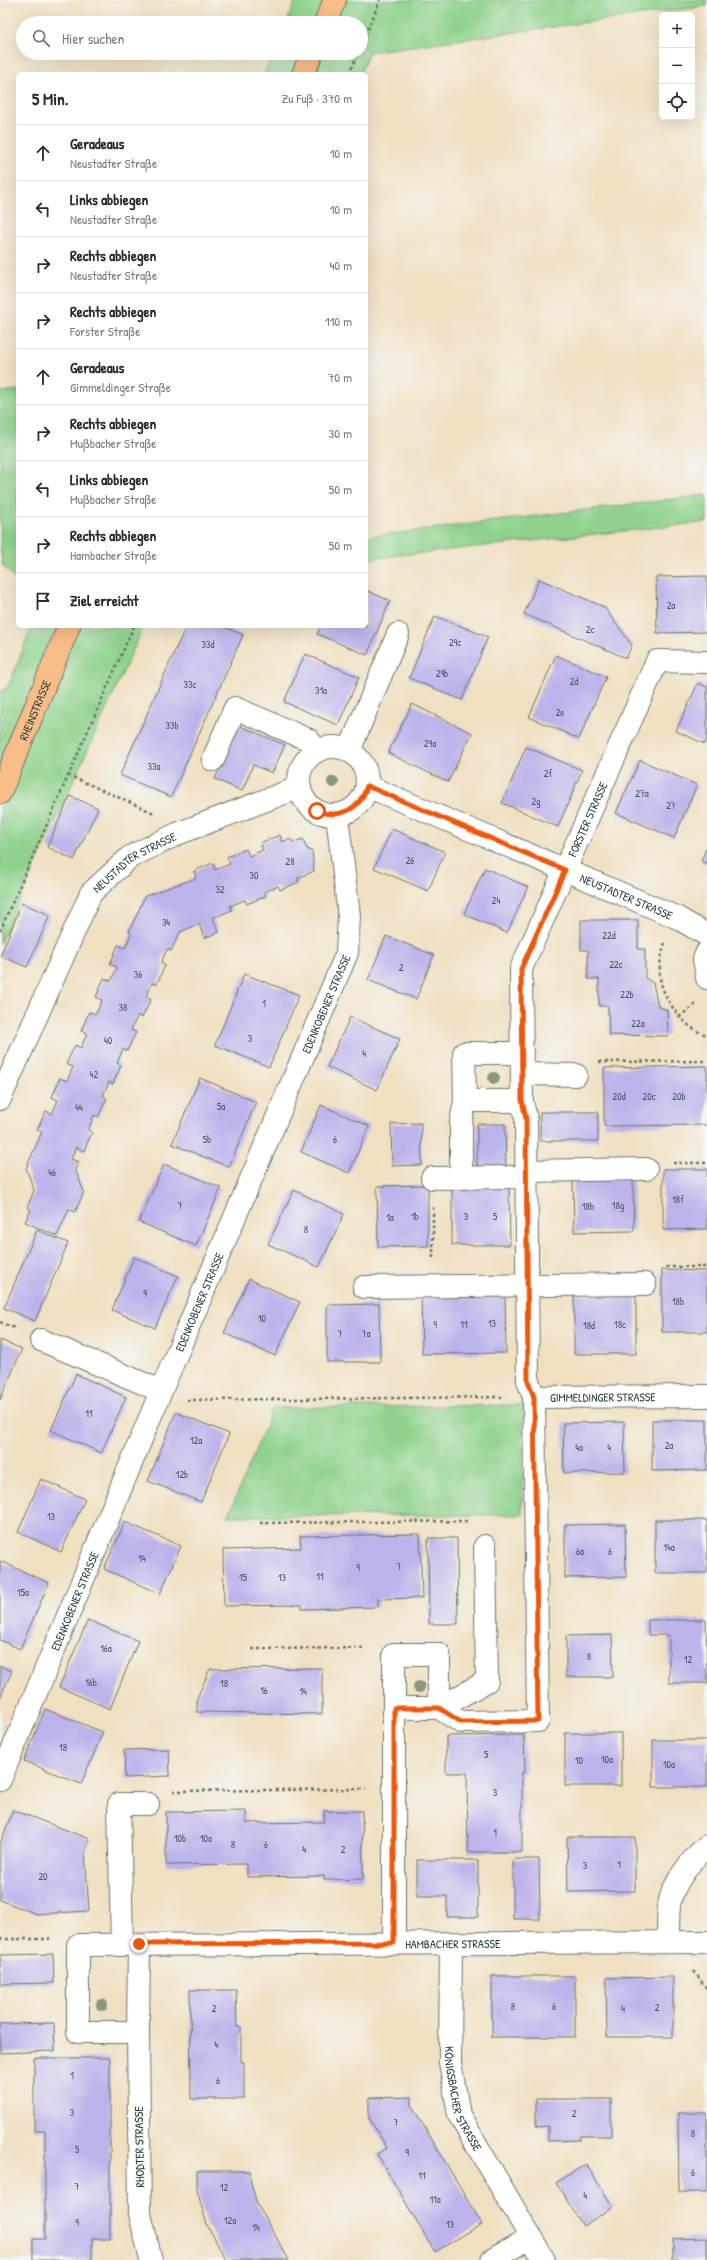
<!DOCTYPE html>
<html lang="de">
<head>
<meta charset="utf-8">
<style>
  :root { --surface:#fff; --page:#f2f2f3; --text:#2b2b33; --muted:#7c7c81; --line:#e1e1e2 }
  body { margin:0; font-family:"Patrick Hand",sans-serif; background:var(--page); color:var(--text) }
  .controls { position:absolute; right:12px; top:12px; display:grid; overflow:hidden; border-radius:6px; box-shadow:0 4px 16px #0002 }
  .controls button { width:36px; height:36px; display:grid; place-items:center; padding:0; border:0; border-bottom:1px solid var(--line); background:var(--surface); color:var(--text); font:20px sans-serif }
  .stop { position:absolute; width:12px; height:12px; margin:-9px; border:3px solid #ea580c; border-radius:50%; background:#fff }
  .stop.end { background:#ea580c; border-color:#fff; box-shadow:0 1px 4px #0008 }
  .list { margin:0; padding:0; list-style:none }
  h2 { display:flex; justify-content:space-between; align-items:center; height:52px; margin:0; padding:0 16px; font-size:17px }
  h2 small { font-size:13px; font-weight:400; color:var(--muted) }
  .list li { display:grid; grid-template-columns:26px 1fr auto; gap:12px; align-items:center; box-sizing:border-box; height:56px; padding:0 16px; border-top:1px solid var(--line) }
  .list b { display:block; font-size:15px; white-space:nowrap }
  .list p { margin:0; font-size:13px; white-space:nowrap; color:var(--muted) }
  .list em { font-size:13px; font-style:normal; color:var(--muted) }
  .icon { flex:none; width:22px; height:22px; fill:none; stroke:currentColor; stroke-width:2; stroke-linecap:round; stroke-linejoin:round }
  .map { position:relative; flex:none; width:707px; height:2260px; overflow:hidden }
  .search { position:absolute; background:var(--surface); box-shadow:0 4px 16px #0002; left:16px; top:16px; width:352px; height:44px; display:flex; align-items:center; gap:10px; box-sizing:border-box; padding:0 14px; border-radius:22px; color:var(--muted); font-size:15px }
  .panel { position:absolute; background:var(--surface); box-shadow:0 4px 16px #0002; left:16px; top:72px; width:352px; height:556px; border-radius:6px }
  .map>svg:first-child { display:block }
</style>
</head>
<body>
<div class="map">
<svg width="707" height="2260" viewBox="0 0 707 2260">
  <rect width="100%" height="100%" fill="#f6f6f2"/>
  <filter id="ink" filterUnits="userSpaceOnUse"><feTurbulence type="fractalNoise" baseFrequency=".025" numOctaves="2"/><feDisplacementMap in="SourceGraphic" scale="8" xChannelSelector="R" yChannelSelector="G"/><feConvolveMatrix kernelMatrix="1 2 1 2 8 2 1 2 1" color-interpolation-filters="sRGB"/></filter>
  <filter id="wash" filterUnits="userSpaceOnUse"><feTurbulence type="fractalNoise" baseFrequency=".012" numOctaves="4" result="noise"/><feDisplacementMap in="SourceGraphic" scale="16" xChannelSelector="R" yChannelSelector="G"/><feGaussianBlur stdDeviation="0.9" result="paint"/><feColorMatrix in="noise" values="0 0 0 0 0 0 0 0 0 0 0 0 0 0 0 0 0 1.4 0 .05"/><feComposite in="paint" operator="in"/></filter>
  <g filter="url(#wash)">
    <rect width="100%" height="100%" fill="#f0e0c2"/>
    <path fill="#8ed28b" stroke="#568860" d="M296,0H707V6L369,52L360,74H264L273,53H361V23H286Z
      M18,390V583L2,564L0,545V392Z
      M707,495V522L366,559V537Z
      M32,626H144L0,943V692L8,687Z
      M523,1405L522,1515L228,1516L273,1408Z"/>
    <g id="blocks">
      <path fill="#bcb3eb" d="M707,576V632L657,633L656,577Z
        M539,579L604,607L632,645L626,658L524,614Z
        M366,590L390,601L367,655L317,634L321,626H366Z
        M435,616L488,637L462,700L409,678Z
        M186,626H222L243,635L171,797L120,775Z
        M305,654L359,677L338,725L284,702Z
        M556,655L606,677L579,739L529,717Z
        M698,683L707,687V740L705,744L676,731Z
        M412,704L472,733L448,782L388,753Z
        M238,725L285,745L272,773L253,765L242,791L215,779Z
        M526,747L582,770L558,827L502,803Z
        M640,760L697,785L674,838L616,813Z
        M70,796L98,808L74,860L47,847Z
        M392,829L445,852L428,891L374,868Z
        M280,835L282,842L289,839L294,842L303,839L307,849L312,851L314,871L298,878L299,882L280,890L278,886L264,892L266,896L247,904L245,900L230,906L232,910L213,918L219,932L204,938L199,924L180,932L171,951L167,949L161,963L165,965L157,984L152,983L146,997L151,999L142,1018L138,1015L131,1030L136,1032L127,1051L123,1049L117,1063L121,1065L113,1084L109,1082L103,1096L107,1098L98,1117L94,1115L88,1130L92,1132L84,1151L76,1147L71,1159L79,1162L75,1169L84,1192L75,1212L69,1209L57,1236L25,1222L31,1209L27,1208L34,1190L26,1168L42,1132L37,1130L46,1111L52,1114L58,1100L52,1097L60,1078L67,1081L73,1067L66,1064L75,1045L81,1048L87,1033L81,1031L89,1012L96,1014L102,1000L96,997L104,978L111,981L117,967L110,964L118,945L125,948L131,934L129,932L145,896L196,878L194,871L213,863L215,870L230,864L227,857L246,849L249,856L263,850L260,843Z
        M707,846V864L701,861Z
        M485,868L528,887L507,933L464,914Z
        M22,903L50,915L27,967L0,956Z
        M581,920H638V949H645V978L653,983L658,1006L667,1010L668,1036L609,1035L608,1006H599V979H588V950H581Z
        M386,936L434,955L416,999L368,980Z
        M244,974L299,995L269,1067L215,1045Z
        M350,1017L400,1039L377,1090L327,1067Z
        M707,1066V1125L604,1126V1068Z
        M200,1078L256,1102L229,1167L172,1144Z
        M321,1105L369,1126L349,1173L301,1152Z
        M540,1112H598V1141H540Z
        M421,1123L422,1165L392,1166L391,1124Z
        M477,1124H505L506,1169H477Z
        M164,1164L221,1188L196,1246L139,1222Z
        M663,1169H707V1229L663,1230Z
        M633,1179L634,1231L574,1232L573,1180Z
        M428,1185V1246L378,1247L377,1186Z
        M509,1187L510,1245H452V1188Z
        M294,1190L344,1214L319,1267L268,1244Z
        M37,1230L68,1243L35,1321L4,1308Z
        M134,1257L178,1276L155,1328L112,1310Z
        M662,1270L707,1271V1332H662Z
        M249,1279L300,1302L275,1356L224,1333Z
        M505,1292L506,1353L422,1354L421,1293Z
        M574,1295H636V1354H574Z
        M379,1304L380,1362H327V1305Z
        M0,1340L22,1349L0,1400Z
        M76,1374L126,1397L101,1453L51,1430Z
        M176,1412L229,1434L201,1502L148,1481Z
        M652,1420H707V1470L652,1471Z
        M624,1422L625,1472L564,1473L563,1423Z
        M41,1479L85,1499L61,1552L18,1532Z
        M655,1520H707V1573H655Z
        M125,1522L181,1546L160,1594L104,1569Z
        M625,1524L626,1577L565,1578V1525Z
        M420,1534L422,1598L378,1599V1607L302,1609V1605L224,1606L223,1550L301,1548L300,1536Z
        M428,1538H457L458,1624H429Z
        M0,1561L49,1583L20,1649L0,1640Z
        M88,1620L138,1641L110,1709L59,1687Z
        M648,1620H706L707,1683H669V1635H648Z
        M612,1635L613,1677H566V1636Z
        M0,1666L12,1671L0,1698Z
        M322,1668V1714L197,1712V1698L210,1669Z
        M45,1709L103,1732L81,1784L24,1761Z
        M565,1733H621V1786H565Z
        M524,1735L525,1772H522V1852H468L467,1773H446V1736Z
        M653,1740H707V1787H653Z
        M169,1749L170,1776L125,1778L124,1750Z
        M13,1810L90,1839L85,1851L89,1911L37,1914L0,1900V1844Z
        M246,1811V1823L324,1822V1811H362L363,1879L324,1880V1876L247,1877V1864L166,1865V1812Z
        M567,1837H635V1891L568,1892Z
        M513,1859H539L540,1919H513Z
        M417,1860H478V1917H447V1896H417Z
        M53,1954L54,1983L0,1984V1955Z
        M492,1976H575V2037H492Z
        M673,1977V2037H607L606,1978Z
        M190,1990H236L237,2026H241V2062H244V2099H191Z
        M54,2023L55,2051L0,2053V2024Z
        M34,2058H110V2239H92V2260H33V2239H45V2131H34Z
        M412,2097V2106L482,2224L435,2252L377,2154L387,2148L369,2118V2098Z
        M536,2099H611V2136H580V2140L548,2141V2126L536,2127Z
        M678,2113H707V2192H679Z
        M586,2164L613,2207L583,2226L556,2183Z
        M197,2171H250L251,2183L257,2204L289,2260H227L207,2225L197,2190Z
        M707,2238V2260H673V2239Z"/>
    </g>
  </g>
  <g filter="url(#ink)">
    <use href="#blocks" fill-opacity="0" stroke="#687666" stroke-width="1"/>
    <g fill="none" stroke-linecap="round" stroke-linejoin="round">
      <g stroke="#687666" stroke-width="24">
        <g id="minor">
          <circle cx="333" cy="781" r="34"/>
          <path d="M349,751L398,634"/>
          <path d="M213,760L235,708L309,740L316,752"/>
          <path id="s1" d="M367,786L676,917L707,935"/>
          <path d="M707,952L704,959L707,978"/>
          <path id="s2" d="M522,1053H464L465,1101H522L521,969L657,661L707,662"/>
          <path d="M522,1074L576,1075"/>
          <path id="s3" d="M0,1099L91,893L130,857L177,834L300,787"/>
          <path d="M522,1101L526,1119L528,1381L534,1397"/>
          <path d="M526,1171L646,1169"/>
          <path d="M432,1178L526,1177"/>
          <path d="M461,1178V1122L465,1101"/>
          <path d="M364,1287L645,1284"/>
          <path d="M41,1340L161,1391"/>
          <path id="s4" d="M485,1546L487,1681L439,1708L461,1722L538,1721L534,1397L707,1396"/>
          <path d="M394,1708H439V1654H394V1943"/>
          <path id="s5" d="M0,1780L161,1391L347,953L349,916L337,815"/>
          <path d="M668,1942C668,1930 668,1917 669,1905C672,1885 692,1858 707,1846"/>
          <path id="s6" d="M451,1943L450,2062L459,2115L544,2260"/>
          <path d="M122,1945L119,1804H148"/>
          <path d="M138,2032L139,1945"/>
          <path id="s7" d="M151,2260L140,2214L138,2032H78V1945L707,1942"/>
          <path d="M492,2260L530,2238"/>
        </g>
      </g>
      <g stroke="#687666" stroke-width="24">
        <g id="major">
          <path d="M325,23L335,0"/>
          <path d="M303,74L312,53"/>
          <path id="s8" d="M0,793L69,626"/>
        </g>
      </g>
      <path stroke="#687666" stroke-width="2.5" stroke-dasharray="3 3" stroke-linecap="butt" d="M361,46L380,0
        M349,74L358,53
        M68,775L154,813
        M0,931L134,626
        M665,943C661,954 658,970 661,983C666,1003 686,1030 707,1035
        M679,1017L696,1004
        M599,1062L707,1061
        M673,1163H707
        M433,1207V1258
        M666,1267H707
        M0,1322L17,1329
        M187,1400L504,1397
        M260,1523L471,1521
        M252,1649L366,1648
        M173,1791L366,1789
        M0,1939H50
        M694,1971L707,1989"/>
      <use href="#minor" stroke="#fff" stroke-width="22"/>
      <use href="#major" stroke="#f8bd88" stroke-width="22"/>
    </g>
    <g fill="#89977d">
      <circle cx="333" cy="782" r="6"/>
      <circle cx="494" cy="1078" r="6"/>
      <circle cx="419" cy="1687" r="6"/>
      <circle cx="102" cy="2005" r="6"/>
    </g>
  </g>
  <g fill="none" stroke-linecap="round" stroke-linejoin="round" filter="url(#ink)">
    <path stroke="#ea580c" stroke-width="5" d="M139,1944L394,1943V1708H439L461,1722L538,1721L534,1397L528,1381L526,1119L522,1100L521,969L565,870L367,786C360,810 340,819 317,811"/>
  </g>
  <g text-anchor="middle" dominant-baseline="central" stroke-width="3" stroke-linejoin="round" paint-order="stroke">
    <g font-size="10" fill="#465a62">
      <text x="671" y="605">2a</text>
      <text x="590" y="629">2c</text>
      <text x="455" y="642">29c</text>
      <text x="208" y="644">33d</text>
      <text x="442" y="673">29b</text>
      <text x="574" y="681">2d</text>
      <text x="190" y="684">33c</text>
      <text x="321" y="690">31a</text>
      <text x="560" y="712">2e</text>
      <text x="172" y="725">33b</text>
      <text x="430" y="743">29a</text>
      <text x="154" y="766">33a</text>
      <text x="548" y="773">2f</text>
      <text x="642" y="793">27a</text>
      <text x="536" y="801">2g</text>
      <text x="671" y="805">27</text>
      <text x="410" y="860">26</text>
      <text x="290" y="861">28</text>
      <text x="254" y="875">30</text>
      <text x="220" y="889">32</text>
      <text x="496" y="900">24</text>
      <text x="166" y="922">34</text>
      <text x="609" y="935">22d</text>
      <text x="616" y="964">22c</text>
      <text x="401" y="967">2</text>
      <text x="138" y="974">36</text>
      <text x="627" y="994">22b</text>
      <text x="264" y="1003">1</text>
      <text x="123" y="1007">38</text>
      <text x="638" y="1023">22a</text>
      <text x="250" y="1038">3</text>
      <text x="108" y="1040">40</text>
      <text x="364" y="1053">4</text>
      <text x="94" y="1074">42</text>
      <text x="619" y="1096">20d</text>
      <text x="649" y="1096">20c</text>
      <text x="679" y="1096">20b</text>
      <text x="221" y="1106">5a</text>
      <text x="79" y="1107">44</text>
      <text x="207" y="1139">5b</text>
      <text x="335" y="1139">6</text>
      <text x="52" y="1172">46</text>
      <text x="678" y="1199">18f</text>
      <text x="180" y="1205">7</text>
      <text x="618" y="1205">18g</text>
      <text x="588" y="1206">18h</text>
      <text x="415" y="1216">1b</text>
      <text x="466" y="1216">3</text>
      <text x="495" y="1216">5</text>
      <text x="390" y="1217">1a</text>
      <text x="306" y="1229">8</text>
      <text x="145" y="1293">9</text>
      <text x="678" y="1301">18b</text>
      <text x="262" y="1318">10</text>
      <text x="492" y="1323">13</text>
      <text x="435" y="1324">9</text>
      <text x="464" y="1324">11</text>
      <text x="620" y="1324">18c</text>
      <text x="589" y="1325">18d</text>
      <text x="340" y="1333">7</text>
      <text x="366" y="1333">7a</text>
      <text x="89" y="1413">11</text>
      <text x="196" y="1440">12a</text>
      <text x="669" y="1445">2a</text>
      <text x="579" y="1447">4a</text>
      <text x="609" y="1447">4</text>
      <text x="182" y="1474">12b</text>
      <text x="51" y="1516">13</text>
      <text x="669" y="1547">14a</text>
      <text x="580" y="1551">6a</text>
      <text x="610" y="1551">6</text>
      <text x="142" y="1558">14</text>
      <text x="399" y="1566">7</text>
      <text x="358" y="1567">9</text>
      <text x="320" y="1576">11</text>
      <text x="243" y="1577">15</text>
      <text x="282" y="1577">13</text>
      <text x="23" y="1592">15a</text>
      <text x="106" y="1648">16a</text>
      <text x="589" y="1656">8</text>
      <text x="688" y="1659">12</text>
      <text x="91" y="1682">16b</text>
      <text x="224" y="1683">18</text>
      <text x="264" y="1690">16</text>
      <text x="303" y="1691">14</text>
      <text x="63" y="1747">18</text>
      <text x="486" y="1754">5</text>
      <text x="607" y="1759">10a</text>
      <text x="579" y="1760">10</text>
      <text x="669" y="1764">10a</text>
      <text x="495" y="1792">3</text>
      <text x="495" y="1832">1</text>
      <text x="180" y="1838">10b</text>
      <text x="206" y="1838">10a</text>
      <text x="233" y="1844">8</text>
      <text x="266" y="1844">6</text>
      <text x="304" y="1849">4</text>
      <text x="343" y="1849">2</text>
      <text x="619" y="1864">1</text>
      <text x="585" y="1865">3</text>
      <text x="43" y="1876">20</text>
      <text x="513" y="2006">8</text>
      <text x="554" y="2006">6</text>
      <text x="657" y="2007">2</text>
      <text x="214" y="2008">2</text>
      <text x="623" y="2008">4</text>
      <text x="216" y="2044">4</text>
      <text x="72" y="2075">1</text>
      <text x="218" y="2080">6</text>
      <text x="72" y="2112">3</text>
      <text x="574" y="2113">2</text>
      <text x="396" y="2122">7</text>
      <text x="693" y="2133">8</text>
      <text x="77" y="2149">5</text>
      <text x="407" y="2152">9</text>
      <text x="693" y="2172">6</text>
      <text x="422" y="2175">11</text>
      <text x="77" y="2186">7</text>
      <text x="224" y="2187">12</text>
      <text x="585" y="2195">4</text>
      <text x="435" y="2199">11a</text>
      <text x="230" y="2220">12a</text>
      <text x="77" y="2222">9</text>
      <text x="450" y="2224">13</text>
      <text x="256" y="2227">14</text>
    </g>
    <g font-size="12" fill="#1f3d34" stroke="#f6f6f2">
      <text stroke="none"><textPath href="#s8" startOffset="90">RHEINSTRASSE</textPath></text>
      <text stroke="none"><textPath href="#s2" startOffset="459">FORSTER STRASSE</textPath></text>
      <text stroke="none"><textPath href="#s3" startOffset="279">NEUSTADTER STRASSE</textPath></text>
      <text stroke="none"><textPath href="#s1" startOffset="282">NEUSTADTER STRASSE</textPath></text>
      <text stroke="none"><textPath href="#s5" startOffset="842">EDENKOBENER STRASSE</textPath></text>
      <text stroke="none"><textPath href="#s5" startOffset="518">EDENKOBENER STRASSE</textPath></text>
      <text stroke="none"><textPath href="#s4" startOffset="686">GIMMELDINGER STRASSE</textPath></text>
      <text stroke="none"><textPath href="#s5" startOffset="194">EDENKOBENER STRASSE</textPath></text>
      <text stroke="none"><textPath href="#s7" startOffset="751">HAMBACHER STRASSE</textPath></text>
      <text stroke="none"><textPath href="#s6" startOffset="158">KÖNIGSBACHER STRASSE</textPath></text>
      <text transform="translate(139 2147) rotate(-91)">RHODTER STRASSE</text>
    </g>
  </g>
</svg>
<div class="controls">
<button>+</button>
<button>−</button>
<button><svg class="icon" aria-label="locate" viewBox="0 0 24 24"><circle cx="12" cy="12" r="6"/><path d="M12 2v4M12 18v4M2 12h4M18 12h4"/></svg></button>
</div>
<div class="stop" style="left:317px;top:811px"></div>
<div class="stop end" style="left:139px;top:1944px"></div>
<div class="search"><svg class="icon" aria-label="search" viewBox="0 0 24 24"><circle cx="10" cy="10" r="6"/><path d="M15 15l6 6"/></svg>Hier suchen</div>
<section class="panel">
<h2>5 Min.<small>Zu Fuß · 370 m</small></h2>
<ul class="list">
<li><svg class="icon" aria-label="ahead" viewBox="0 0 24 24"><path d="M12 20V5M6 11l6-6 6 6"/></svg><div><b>Geradeaus</b><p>Neustadter Straße</p></div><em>10 m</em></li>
<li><svg class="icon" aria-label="left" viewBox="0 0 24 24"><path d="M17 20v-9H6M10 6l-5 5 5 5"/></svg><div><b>Links abbiegen</b><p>Neustadter Straße</p></div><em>10 m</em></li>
<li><svg class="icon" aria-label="right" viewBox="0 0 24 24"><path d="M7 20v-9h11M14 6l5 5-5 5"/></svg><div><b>Rechts abbiegen</b><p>Neustadter Straße</p></div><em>40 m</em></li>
<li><svg class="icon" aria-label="right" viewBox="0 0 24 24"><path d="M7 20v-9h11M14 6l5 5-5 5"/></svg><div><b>Rechts abbiegen</b><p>Forster Straße</p></div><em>110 m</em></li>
<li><svg class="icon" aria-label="ahead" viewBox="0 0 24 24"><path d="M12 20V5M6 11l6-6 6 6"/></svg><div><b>Geradeaus</b><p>Gimmeldinger Straße</p></div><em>70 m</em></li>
<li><svg class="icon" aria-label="right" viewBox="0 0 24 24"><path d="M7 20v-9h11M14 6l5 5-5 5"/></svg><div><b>Rechts abbiegen</b><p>Mußbacher Straße</p></div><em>30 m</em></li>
<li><svg class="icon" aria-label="left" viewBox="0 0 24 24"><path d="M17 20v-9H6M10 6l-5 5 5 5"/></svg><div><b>Links abbiegen</b><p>Mußbacher Straße</p></div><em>50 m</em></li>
<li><svg class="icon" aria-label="right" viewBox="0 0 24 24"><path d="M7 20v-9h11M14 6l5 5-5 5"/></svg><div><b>Rechts abbiegen</b><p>Hambacher Straße</p></div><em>50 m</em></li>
<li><svg class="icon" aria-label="arrive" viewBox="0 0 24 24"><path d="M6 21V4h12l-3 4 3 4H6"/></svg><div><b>Ziel erreicht</b></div></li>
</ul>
</section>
</div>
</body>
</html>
